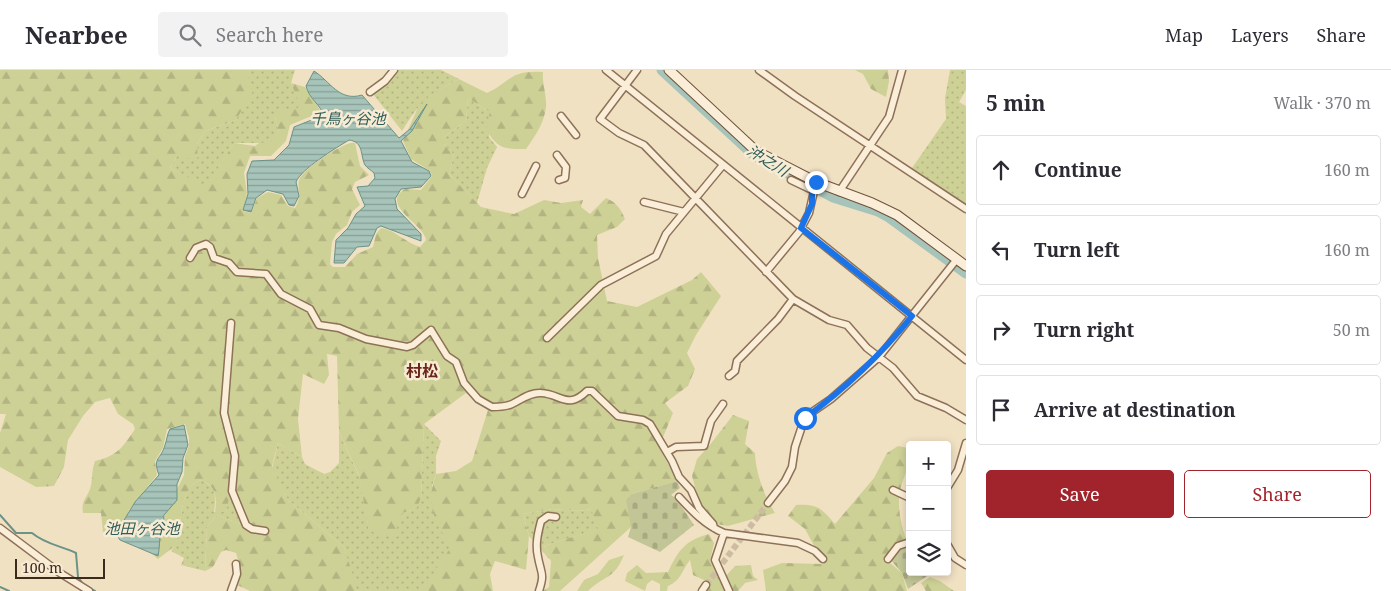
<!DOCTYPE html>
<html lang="en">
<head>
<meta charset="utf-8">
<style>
  :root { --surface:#fff; --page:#f2f2f3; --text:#2b2b33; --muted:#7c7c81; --line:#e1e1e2; --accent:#a1242d }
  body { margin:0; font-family:"Noto Serif","Noto Sans JP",serif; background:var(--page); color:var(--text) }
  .controls { position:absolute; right:15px; bottom:15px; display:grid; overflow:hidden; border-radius:5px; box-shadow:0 2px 8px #0003 }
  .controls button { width:45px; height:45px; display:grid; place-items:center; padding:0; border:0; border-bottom:1px solid var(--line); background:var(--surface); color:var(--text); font:25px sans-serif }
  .scale { position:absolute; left:15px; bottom:12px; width:90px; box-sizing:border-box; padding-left:5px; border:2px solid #3c2a1d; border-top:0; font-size:14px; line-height:18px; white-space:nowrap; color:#3c2a1d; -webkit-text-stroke:4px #f8ebd4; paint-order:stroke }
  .stop { position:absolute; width:15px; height:15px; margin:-11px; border:4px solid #1a73e8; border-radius:50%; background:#fff }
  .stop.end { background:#1a73e8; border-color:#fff; box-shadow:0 1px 5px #0008 }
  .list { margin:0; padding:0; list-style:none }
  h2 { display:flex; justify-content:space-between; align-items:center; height:65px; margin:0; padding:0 20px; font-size:21px }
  h2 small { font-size:16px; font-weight:400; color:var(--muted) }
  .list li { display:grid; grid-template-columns:32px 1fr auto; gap:15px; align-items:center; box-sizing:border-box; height:70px; margin:0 10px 10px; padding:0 10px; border:1px solid var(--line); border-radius:5px }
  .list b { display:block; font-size:19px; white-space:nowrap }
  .list em { font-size:16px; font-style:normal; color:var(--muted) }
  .actions { display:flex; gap:10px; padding:15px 20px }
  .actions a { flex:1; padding:11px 0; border:1px solid var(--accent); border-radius:5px; text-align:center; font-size:18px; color:var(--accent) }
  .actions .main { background:var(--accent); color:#fff }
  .icon { flex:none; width:28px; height:28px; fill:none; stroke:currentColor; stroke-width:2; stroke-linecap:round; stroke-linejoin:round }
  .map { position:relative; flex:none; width:966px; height:521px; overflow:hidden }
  header { display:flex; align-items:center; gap:30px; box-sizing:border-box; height:70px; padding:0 25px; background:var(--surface); border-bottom:1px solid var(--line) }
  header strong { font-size:24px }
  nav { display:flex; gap:28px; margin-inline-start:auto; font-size:18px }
  .search { width:350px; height:45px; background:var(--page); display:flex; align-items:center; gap:12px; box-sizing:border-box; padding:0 18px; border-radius:5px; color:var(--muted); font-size:19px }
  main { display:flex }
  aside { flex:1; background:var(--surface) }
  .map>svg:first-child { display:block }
</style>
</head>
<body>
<header>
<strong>Nearbee</strong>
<div class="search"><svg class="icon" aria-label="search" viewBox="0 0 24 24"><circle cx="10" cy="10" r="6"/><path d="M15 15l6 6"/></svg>Search here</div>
<nav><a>Map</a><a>Layers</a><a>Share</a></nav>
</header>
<main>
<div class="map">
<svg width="966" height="521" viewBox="0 0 966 521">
  <defs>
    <pattern id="grass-dots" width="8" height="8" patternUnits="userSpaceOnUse" patternTransform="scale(1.25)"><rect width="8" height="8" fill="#ced196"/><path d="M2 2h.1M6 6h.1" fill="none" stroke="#b2b481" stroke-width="1.8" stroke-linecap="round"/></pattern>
    <pattern id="forest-firs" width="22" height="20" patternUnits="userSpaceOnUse" patternTransform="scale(1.25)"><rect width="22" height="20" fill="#ced196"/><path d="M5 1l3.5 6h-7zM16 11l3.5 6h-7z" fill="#b2b481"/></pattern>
    <pattern id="cemetery-stones" width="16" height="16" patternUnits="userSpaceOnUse" patternTransform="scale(1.25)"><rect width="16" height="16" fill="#c2c596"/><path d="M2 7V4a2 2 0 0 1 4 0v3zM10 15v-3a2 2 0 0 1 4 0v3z" fill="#a8a981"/></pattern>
    <pattern id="water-rules" width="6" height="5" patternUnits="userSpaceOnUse" patternTransform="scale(1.25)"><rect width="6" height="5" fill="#a6c4b9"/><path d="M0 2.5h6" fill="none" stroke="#889f96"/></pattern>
  </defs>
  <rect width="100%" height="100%" fill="#f1e1c3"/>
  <path fill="url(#grass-dots)" d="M250,0H295L291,13L301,35L297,39L275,47L279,62L271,73H234L206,118L170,98L177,86L198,87L197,74L205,61L236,50Z
    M398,0H441L459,9C427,26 421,31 402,61L373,24Z
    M950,0H966V20L959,32L966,36V136L912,98L946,49L945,28Z
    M468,28L490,42L489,67L497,77L487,98L477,133L449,104L454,85L444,74V67L466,51Z
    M424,354L441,371L436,386V404L432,416L454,478L427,521H354L344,477L288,430L272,399L278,373L302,387L305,394L324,404L330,402L339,393V362L360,408L369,460L402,443L415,439L421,428Z
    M200,410C217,415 216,428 214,442H226L228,428L242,435L247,442L246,450L240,454L217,445L207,457L205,501L181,495L184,488L171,481C186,463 174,421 200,410Z
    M552,439L579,441L592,439L599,459L544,476L551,491L529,466L523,444Z"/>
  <path fill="url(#forest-firs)" d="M0,0H250L248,10L253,21L236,50L205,61L197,74L198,87L195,90L177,86L170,98L206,117L234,73L255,76L259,73L271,72L279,62L275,47L280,40L297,39L300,35L291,13L305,17L322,43L321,48L309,47L290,55L286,71L271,86H250L244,103L247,123L243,141L251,143L257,128L268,122L281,125L288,136L295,138C304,123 295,118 300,108C305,98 346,70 355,73L360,96L369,105L355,112L352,119L360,135L352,142L347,155L336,164L332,172L330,194L333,197H345L357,184L373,177L376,164L381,158C394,159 406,173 420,177L426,170C424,154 379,135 405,119L421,120L432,106L430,101L411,89L403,71L419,35L435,22L459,9L487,23C512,11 509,0 543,2C542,14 547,26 546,37C544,54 535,66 526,79C504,79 497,79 486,59L490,42L468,28L466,51L444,67V74L454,85L449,104L481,137L514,144L544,130L561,133L583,130L581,137L590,144L606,128C616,132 621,139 625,149L617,157L597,165L598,188L607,231L637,237L692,210L701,202L721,226L696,265L687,283L695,299L688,316L665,333L673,343L659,377L677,411L632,424L631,457L560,521H543L549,517L551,491L544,476L598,459L591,439L579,441L552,439L523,444L529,466L526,500L495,491L490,504L493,521H425V516L451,477C434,449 425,437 436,404L456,401L472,391L488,340L466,323L424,354L421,428L416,439L402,443L394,466L369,461L359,405L339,362L337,286L327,284L329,305L324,314L303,304L298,349L302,387L278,373L272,396L288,430L344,477L356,515L354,521H250L237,515L241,500L236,483L226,480L221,482L213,497L205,501L207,457L217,445L240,454L246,450L247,442L242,435L229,429L226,442H215C217,428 216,414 200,410C177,420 183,457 175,476L158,489L151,483L159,470L166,442L184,405L185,386L189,376V368L185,354L167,359L163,378L155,391L157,405L129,440L117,466L103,462L101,443H83C81,431 86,429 90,419C93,410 91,402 95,391C117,386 123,377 135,359L133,354L118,344L110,328L95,332L83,346L68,370L64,397L54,416L36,417L0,397V363L6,344H0Z
    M855,0H888L889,11L886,27L871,19L863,4Z
    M733,345L749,351L745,374L755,383C756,404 764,425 775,443L728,456L716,454L699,432L692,406L697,389L709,376Z
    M898,376L908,378C912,393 905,403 901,417C896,437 901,454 907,472L889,492L902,503L907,521H766L763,500L782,493L824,494L805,459L788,446L796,435C818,434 821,438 835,454L874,408L887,383Z
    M709,464L714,473L710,491L723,509L735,496L751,495L753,506L758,510L745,513L738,521H704L706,511L693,505L690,490C682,500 681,511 668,516L667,521H660V514L652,510L647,514L645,521L625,511L627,503L637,495L646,503L668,502C678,481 685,470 709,464Z
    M624,485C614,510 604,505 588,521H577L584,510L598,504L609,490Z
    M930,507L940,511L954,521H926L921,513Z"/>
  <path fill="url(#cemetery-stones)" d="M677,411L680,418L671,425L676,428L694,455L660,482L628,467L631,457L626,430L632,424Z
    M909,474L910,502H927V506L908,519L902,503L890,489L900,476Z"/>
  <path fill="url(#water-rules)" stroke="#6b9387" d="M314,1C330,11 339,32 362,25L399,68L410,59L427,34L412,61L401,71L412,92L429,101L431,106L421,117L401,119L395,129L397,139L421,164V171L381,156L377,158L369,176L357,177L344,193H334L336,170L348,158L356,144L365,136L357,117L368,116L375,108L374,103C371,100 367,98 365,95C360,85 364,72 349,70C336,78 301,99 296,112L299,126L294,136L289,135L283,124L267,120L256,128L251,142L243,140L248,124L247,104L252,91L274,90L289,75L294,57L314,49H323L324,46C321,35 309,29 306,16Z
    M184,355L188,375L183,388L182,402L177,414V430L164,445C164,452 162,454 161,461C159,469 160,477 158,486L120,470L118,467L123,452L135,432L159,405C152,387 161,390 165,375C167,370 167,364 170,359Z"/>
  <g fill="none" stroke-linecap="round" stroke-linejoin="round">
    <path stroke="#6b9387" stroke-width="2" d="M0,445L16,463H32C45,474 61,476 76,483L78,507L83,514
      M0,517L9,521
      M89,518L95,521"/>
    <path stroke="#a6c4b9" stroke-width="11" d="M662,0L754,85L833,127L878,141L889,147L966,203"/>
    <path stroke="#cdbca2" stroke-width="6" stroke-dasharray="6 3" stroke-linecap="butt" d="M706,515L768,433"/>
    <g stroke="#8d7158" stroke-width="9">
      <path id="street" d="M606,0L966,290
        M637,0L600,49L619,63L644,75L793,229L829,250L847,255L867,278L893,298L917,326L946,338L966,350
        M759,0L795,26L966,139
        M370,22L385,11L394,0
        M561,46L576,65
        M557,85L566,97L565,108L559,110
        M791,110L812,120
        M839,122L889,47L902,0
        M522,124L536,96
        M644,132L684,142
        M190,188L196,178L206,174L210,177L214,188L229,193L237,202L266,204L281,224L310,239L319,255L339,258L366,269L407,277L413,275L431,260L447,286L456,292L464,313L478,329L492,337C499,337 506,337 512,334C521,330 530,322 541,323C561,324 568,340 587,321H592L618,346L643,350L650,354L672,391L679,407L691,420L699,438L713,454L714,458
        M766,202L799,162L809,143L816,112
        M231,253L224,343L235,386L232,421L246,455L252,459L265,461
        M547,268L601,215L656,186L666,164L723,95
        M729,306L735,301L737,291L778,249L793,229
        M667,382L676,377L704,376L711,351L723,334
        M947,418L958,400L966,373
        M893,420L910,428
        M679,427C692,441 705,455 724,463L798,473L815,481L823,489
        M768,433L785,411L792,397L795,377L805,347L831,329L879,287L957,189
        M0,458L60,503L89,521
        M724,463L715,490L729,521
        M947,474L955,488L966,495
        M888,489L898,476L910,472
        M231,521L237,504L236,494
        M539,521C545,503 541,504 538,487C535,474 538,463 541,451L548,446L556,447
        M702,521L706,515"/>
    </g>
    <g stroke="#6f523b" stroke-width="11">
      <path id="secondary" d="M669,0L756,81L816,112L872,133L897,145L966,196"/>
    </g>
    <use href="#street" stroke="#fbeed8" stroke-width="6"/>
    <use href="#secondary" stroke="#fbeed8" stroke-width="9"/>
  </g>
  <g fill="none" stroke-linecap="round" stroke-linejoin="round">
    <path stroke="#1a73e8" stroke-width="6" d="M805,348C846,318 880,286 912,246L801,158L812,134V120L816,112"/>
  </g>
  <g text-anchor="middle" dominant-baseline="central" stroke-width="5" stroke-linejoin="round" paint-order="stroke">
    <g font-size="15" font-style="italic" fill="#2c5d57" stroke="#f8ebd4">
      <text x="348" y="48">千鳥ヶ谷池</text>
      <text transform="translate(768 90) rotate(32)">沖之川</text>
      <text x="142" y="458">池田ヶ谷池</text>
    </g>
    <g font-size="16" font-weight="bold" fill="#6c251a" stroke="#f8ebd4">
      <text x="422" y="301">村松</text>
    </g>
  </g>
</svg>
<div class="controls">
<button>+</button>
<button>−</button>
<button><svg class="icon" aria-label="layers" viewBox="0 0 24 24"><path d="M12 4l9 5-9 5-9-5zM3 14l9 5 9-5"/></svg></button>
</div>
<div class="scale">100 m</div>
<div class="stop" style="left:805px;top:348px"></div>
<div class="stop end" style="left:816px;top:112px"></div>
</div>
<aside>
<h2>5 min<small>Walk · 370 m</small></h2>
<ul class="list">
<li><svg class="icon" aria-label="ahead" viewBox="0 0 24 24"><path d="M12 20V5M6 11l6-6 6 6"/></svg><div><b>Continue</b></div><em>160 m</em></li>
<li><svg class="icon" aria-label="left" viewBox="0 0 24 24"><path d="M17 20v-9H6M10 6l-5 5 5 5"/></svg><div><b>Turn left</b></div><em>160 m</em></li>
<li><svg class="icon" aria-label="right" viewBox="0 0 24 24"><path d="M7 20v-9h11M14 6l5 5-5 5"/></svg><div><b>Turn right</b></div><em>50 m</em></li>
<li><svg class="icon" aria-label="arrive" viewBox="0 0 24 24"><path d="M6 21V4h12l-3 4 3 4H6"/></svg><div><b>Arrive at destination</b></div></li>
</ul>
<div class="actions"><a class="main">Save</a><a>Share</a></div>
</aside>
</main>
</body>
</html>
